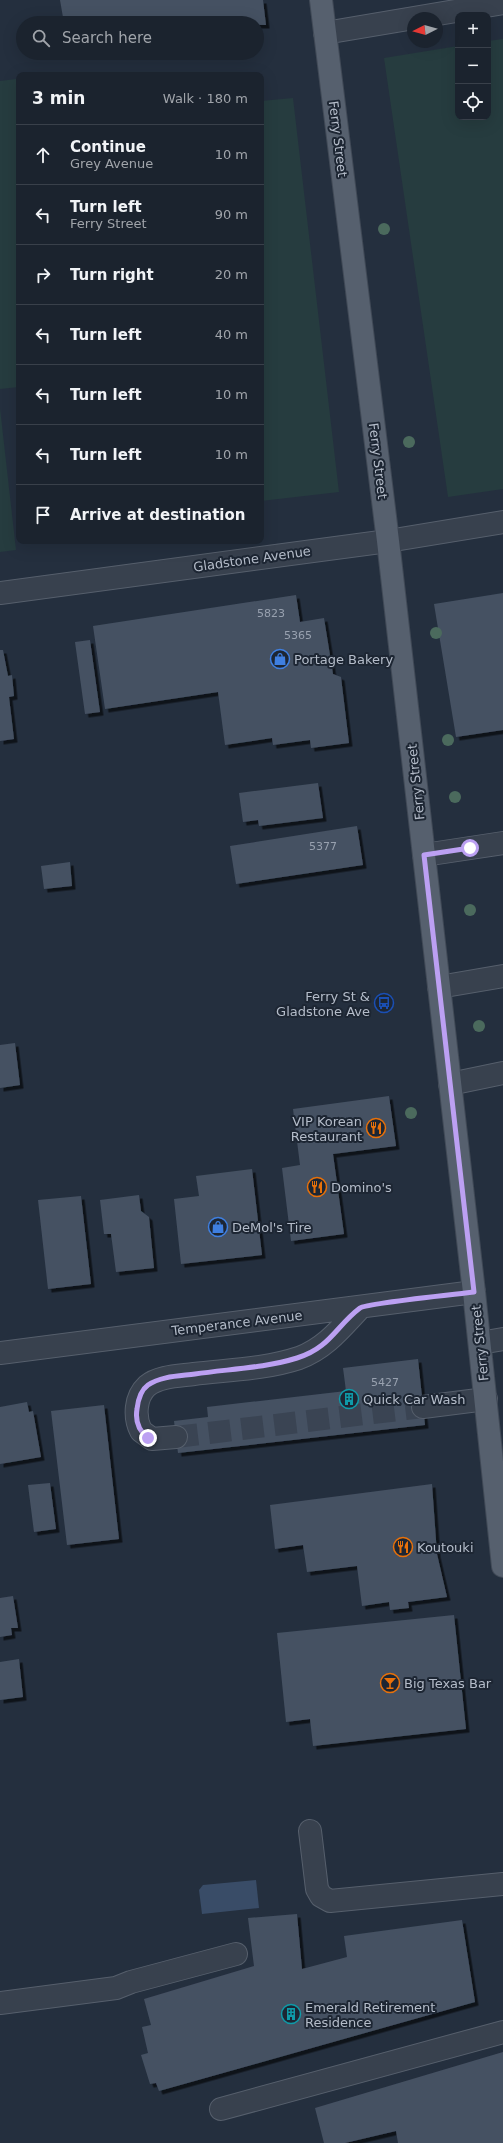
<!DOCTYPE html>
<html lang="en">
<head>
<meta charset="utf-8">
<style>
  :root { --surface:#1b232e; --page:#242b36; --text:#f1f3f6; --muted:#a0a4aa; --line:#39404a }
  body { margin:0; font-family:"DejaVu Sans",sans-serif; background:var(--page); color:var(--text) }
  .controls { position:absolute; right:12px; top:12px; display:grid; overflow:hidden; border-radius:8px; box-shadow:0 4px 16px #0002 }
  .controls button { width:36px; height:36px; display:grid; place-items:center; padding:0; border:0; border-bottom:1px solid var(--line); background:var(--surface); color:var(--text); font:20px sans-serif }
  .compass { position:absolute; left:407px; top:12px; width:36px; height:36px; border-radius:50%; background:var(--surface); box-shadow:0 4px 16px #0002; rotate:264deg }
  .stop { position:absolute; width:12px; height:12px; margin:-9px; border:3px solid #bca0f2; border-radius:50%; background:#fff }
  .stop.end { background:#bca0f2; border-color:#fff; box-shadow:0 1px 4px #0008 }
  .list { margin:0; padding:0; list-style:none }
  h2 { display:flex; justify-content:space-between; align-items:center; height:52px; margin:0; padding:0 16px; font-size:17px }
  h2 small { font-size:13px; font-weight:400; color:var(--muted) }
  .list li { display:grid; grid-template-columns:26px 1fr auto; gap:12px; align-items:center; box-sizing:border-box; height:60px; padding:0 16px; border-top:1px solid var(--line) }
  .list b { display:block; font-size:15px; white-space:nowrap }
  .list p { margin:0; font-size:13px; white-space:nowrap; color:var(--muted) }
  .list em { font-size:13px; font-style:normal; color:var(--muted) }
  .icon { flex:none; width:22px; height:22px; fill:none; stroke:currentColor; stroke-width:2; stroke-linecap:round; stroke-linejoin:round }
  .map { position:relative; flex:none; width:503px; height:2143px; overflow:hidden }
  .search { position:absolute; background:var(--surface); box-shadow:0 4px 16px #0002; left:16px; top:16px; width:248px; height:44px; display:flex; align-items:center; gap:10px; box-sizing:border-box; padding:0 14px; border-radius:22px; color:var(--muted); font-size:15px }
  .panel { position:absolute; background:var(--surface); box-shadow:0 4px 16px #0002; left:16px; top:72px; width:248px; height:472px; border-radius:8px }
  .map>svg:first-child { display:block }
</style>
</head>
<body>
<div class="map">
<svg width="503" height="2143" viewBox="0 0 503 2143">
  <defs>
    <filter id="shadow"><feDropShadow dx="3.5" dy="3.5" stdDeviation="0" flood-color="#0009"/></filter>
  </defs>
  <rect width="100%" height="100%" fill="#242f3e"/>
  <path fill="#263c3f" d="M503,39V489L448,497L384,58L458,46V117H488V41Z
    M16,79L19,102V387L0,389V81Z
    M293,98L339,492L261,501V101Z
    M0,408L16,550L0,552Z"/>
  <path fill="#394c67" d="M256,1880L259,1908L202,1914L199,1890L203,1885Z"/>
  <path fill="#455162" filter="url(#shadow)" d="M60,0H263L266,25L64,23Z
    M503,593V730L456,737L434,604Z
    M296,595L300,622L324,618L333,674L341,677L349,743L311,748L310,740L273,745L272,738L225,745L218,692L105,709L93,626Z
    M90,640L100,712L85,714L75,642Z
    M0,650H3L8,676L12,675L14,696L9,697L14,739L0,741Z
    M318,783L323,818L259,826L258,820L243,822L239,793Z
    M357,826L363,865L236,884L230,846Z
    M70,862L72,886L44,889L41,866Z
    M15,1043L20,1085L0,1088V1045Z
    M389,1096L396,1146L333,1154L344,1234L291,1241L282,1168L300,1165L293,1109Z
    M252,1169L262,1255L181,1264L174,1199L199,1196L196,1176Z
    M139,1195L141,1211L149,1217L154,1268L116,1272L111,1234H104L100,1200Z
    M81,1196L91,1284L48,1289L38,1200Z
    M418,1359L425,1425L178,1453L174,1421L208,1417L207,1407L346,1391L343,1368Z
    M27,1402L29,1412L33,1411L41,1457L0,1464V1407Z
    M104,1405L119,1539L67,1545L51,1411Z
    M50,1483L56,1529L34,1532L28,1485Z
    M432,1484L437,1554L447,1597L408,1602L409,1608L390,1610L389,1602L362,1606L357,1566L307,1572L303,1545L275,1549L270,1505Z
    M13,1596L18,1628H11L12,1635L0,1637V1598Z
    M454,1615L466,1729L313,1746L310,1719L286,1722L277,1633Z
    M19,1659L23,1697L0,1700V1662Z
    M297,1914L302,1969L347,1957L344,1936L462,1920L475,2002L159,2091L156,2083L150,2084L141,2055L148,2053L142,2027L151,2025L144,1999L254,1966L248,1918Z
    M503,2052V2143H398L396,2131L345,2143H324L315,2108Z"/>
  <g fill="none" stroke-linecap="round" stroke-linejoin="round">
    <path stroke="#3a4453" stroke-width="22" stroke-dasharray="22 11" stroke-linecap="butt" d="M176,1437L423,1407"/>
    <g stroke="#565f6c" stroke-width="24">
      <path id="minor" d="M325,33L503,3
        M0,593L388,541L503,522
        M424,855L503,843
        M439,987L503,976
        M450,1084L503,1073
        M480,1343L503,1339
        M0,1353L474,1292
        M423,1407L486,1399
        M176,1437L152,1439L141,1431C134,1417 135,1397 147,1386C159,1376 180,1376 194,1374C228,1370 266,1369 299,1358C326,1348 342,1327 361,1307
        M310,1831L317,1889L321,1896L330,1901L503,1884
        M0,2003L116,1988L131,1982L236,1954
        M221,2109L503,2032"/>
    </g>
    <g stroke="#414a57" stroke-width="24">
      <path id="major" d="M321,0L388,541L474,1292L503,1566"/>
    </g>
    <use href="#minor" stroke="#38414e" stroke-width="22"/>
    <use href="#major" stroke="#56606e" stroke-width="22"/>
  </g>
  <g fill="#4b6a5d">
    <circle cx="384" cy="229" r="6"/>
    <circle cx="409" cy="442" r="6"/>
    <circle cx="436" cy="633" r="6"/>
    <circle cx="448" cy="740" r="6"/>
    <circle cx="455" cy="797" r="6"/>
    <circle cx="470" cy="910" r="6"/>
    <circle cx="479" cy="1026" r="6"/>
    <circle cx="411" cy="1113" r="6"/>
  </g>
  <g fill="none" stroke-linecap="round" stroke-linejoin="round">
    <path stroke="#bca0f2" stroke-width="5" d="M148,1438C139,1431 135,1421 137,1409C138,1400 141,1390 148,1385C161,1376 180,1376 195,1374C229,1369 265,1368 297,1358C330,1348 336,1326 360,1308C367,1303 459,1294 474,1292L424,855L470,848"/>
  </g>
  <defs>
    <g id="shop-ring" transform="scale(1)"><circle r="9.5" fill="#1d2633" stroke="#3f7fe0" stroke-width="1.5"/><path d="M-5-2.5h2.3a2.7 3.5 0 0 1 5.4 0H5L5.5 6h-11ZM-1.5-2.5h3a1.5 2.3 0 0 0-3 0Z" fill="#3f7fe0"/></g>
    <g id="bus-ring" transform="scale(1)"><circle r="9.5" fill="#1d2633" stroke="#1a4fb4" stroke-width="1.5"/><path d="M-5-6H5V4H4V6H2V4H-2V6H-4V4H-5ZM-3.5-4V0h7V-4ZM-3.5 1.2v1.5H-2V1.2ZM2 1.2v1.5H3.5V1.2Z" fill="#1a4fb4"/></g>
    <g id="restaurant-ring" transform="scale(1)"><circle r="9.5" fill="#1d2633" stroke="#e8710a" stroke-width="1.5"/><path d="M-5-6h1v4h1v-4h1v4h1v-4h1v5L-1.5 .5V6h-2V.5L-5-1ZM5-6V6H3V1.5H1.5Q1.5-4 5-6Z" fill="#e8710a"/></g>
    <g id="building-ring" transform="scale(1)"><circle r="9.5" fill="#1d2633" stroke="#0f9aa8" stroke-width="1.5"/><path d="M-4-6H4V6H1V3H-1V6H-4ZM-2.5-4.3h1.7v1.8h-1.7ZM.8-4.3h1.7v1.8H.8ZM-2.5-1h1.7V.8h-1.7ZM.8-1h1.7V.8H.8Z" fill="#0f9aa8"/></g>
    <g id="bar-ring" transform="scale(1)"><circle r="9.5" fill="#1d2633" stroke="#e8710a" stroke-width="1.5"/><path d="M-6-5H6L.8 .8V4.5H3.5V6h-7V4.5H-.8V.8Z" fill="#e8710a"/></g>
  </defs>
  <g fill-rule="evenodd">
    <use href="#shop-ring" x="280" y="659"/>
    <use href="#bus-ring" x="384" y="1003"/>
    <use href="#restaurant-ring" x="376" y="1128"/>
    <use href="#restaurant-ring" x="317" y="1187"/>
    <use href="#shop-ring" x="218" y="1227"/>
    <use href="#building-ring" x="349" y="1399"/>
    <use href="#restaurant-ring" x="403" y="1547"/>
    <use href="#bar-ring" x="390" y="1683"/>
    <use href="#building-ring" x="291" y="2014"/>
  </g>
  <g text-anchor="middle" dominant-baseline="central" stroke-width="4" stroke-linejoin="round" paint-order="stroke">
    <g font-size="11" fill="#98a1af">
      <text x="271" y="613">5823</text>
      <text x="298" y="635">5365</text>
      <text x="323" y="846">5377</text>
      <text x="385" y="1382">5427</text>
    </g>
    <g font-size="13" fill="#b4bcc9" stroke="#1d2633">
      <text transform="translate(338 139) rotate(83)">Ferry Street</text>
      <text transform="translate(378 461) rotate(83)">Ferry Street</text>
      <text transform="translate(252 559) rotate(-8)">Gladstone Avenue</text>
      <text transform="translate(416 782) rotate(-96)">Ferry Street</text>
      <text transform="translate(237 1323) rotate(-7)">Temperance Avenue</text>
      <text transform="translate(480 1343) rotate(-96)">Ferry Street</text>
    </g>
    <g font-size="13" fill="#b4bcc9" stroke="#1d2633" text-anchor="start">
      <text x="294" y="659">Portage Bakery</text>
      <text x="370" y="996" text-anchor="end">Ferry St &amp;<tspan x="370" dy="15">Gladstone Ave</tspan></text>
      <text x="362" y="1121" text-anchor="end">VIP Korean<tspan x="362" dy="15">Restaurant</tspan></text>
      <text x="331" y="1187">Domino's</text>
      <text x="232" y="1227">DeMol's Tire</text>
      <text x="363" y="1399">Quick Car Wash</text>
      <text x="417" y="1547">Koutouki</text>
      <text x="404" y="1683">Big Texas Bar</text>
      <text x="305" y="2007">Emerald Retirement<tspan x="305" dy="15">Residence</tspan></text>
    </g>
  </g>
</svg>
<div class="controls">
<button>+</button>
<button>−</button>
<button><svg class="icon" aria-label="locate" viewBox="0 0 24 24"><circle cx="12" cy="12" r="6"/><path d="M12 2v4M12 18v4M2 12h4M18 12h4"/></svg></button>
</div>
<svg class="compass" viewBox="-18 -18 36 36"><path d="M0-13l5 13h-10z" fill="#e53935"/><path d="M0 13l5-13h-10z" fill="#a0a4aa"/></svg>
<div class="stop" style="left:470px;top:848px"></div>
<div class="stop end" style="left:148px;top:1438px"></div>
<div class="search"><svg class="icon" aria-label="search" viewBox="0 0 24 24"><circle cx="10" cy="10" r="6"/><path d="M15 15l6 6"/></svg>Search here</div>
<section class="panel">
<h2>3 min<small>Walk · 180 m</small></h2>
<ul class="list">
<li><svg class="icon" aria-label="ahead" viewBox="0 0 24 24"><path d="M12 20V5M6 11l6-6 6 6"/></svg><div><b>Continue</b><p>Grey Avenue</p></div><em>10 m</em></li>
<li><svg class="icon" aria-label="left" viewBox="0 0 24 24"><path d="M17 20v-9H6M10 6l-5 5 5 5"/></svg><div><b>Turn left</b><p>Ferry Street</p></div><em>90 m</em></li>
<li><svg class="icon" aria-label="right" viewBox="0 0 24 24"><path d="M7 20v-9h11M14 6l5 5-5 5"/></svg><div><b>Turn right</b></div><em>20 m</em></li>
<li><svg class="icon" aria-label="left" viewBox="0 0 24 24"><path d="M17 20v-9H6M10 6l-5 5 5 5"/></svg><div><b>Turn left</b></div><em>40 m</em></li>
<li><svg class="icon" aria-label="left" viewBox="0 0 24 24"><path d="M17 20v-9H6M10 6l-5 5 5 5"/></svg><div><b>Turn left</b></div><em>10 m</em></li>
<li><svg class="icon" aria-label="left" viewBox="0 0 24 24"><path d="M17 20v-9H6M10 6l-5 5 5 5"/></svg><div><b>Turn left</b></div><em>10 m</em></li>
<li><svg class="icon" aria-label="arrive" viewBox="0 0 24 24"><path d="M6 21V4h12l-3 4 3 4H6"/></svg><div><b>Arrive at destination</b></div></li>
</ul>
</section>
</div>
</body>
</html>
